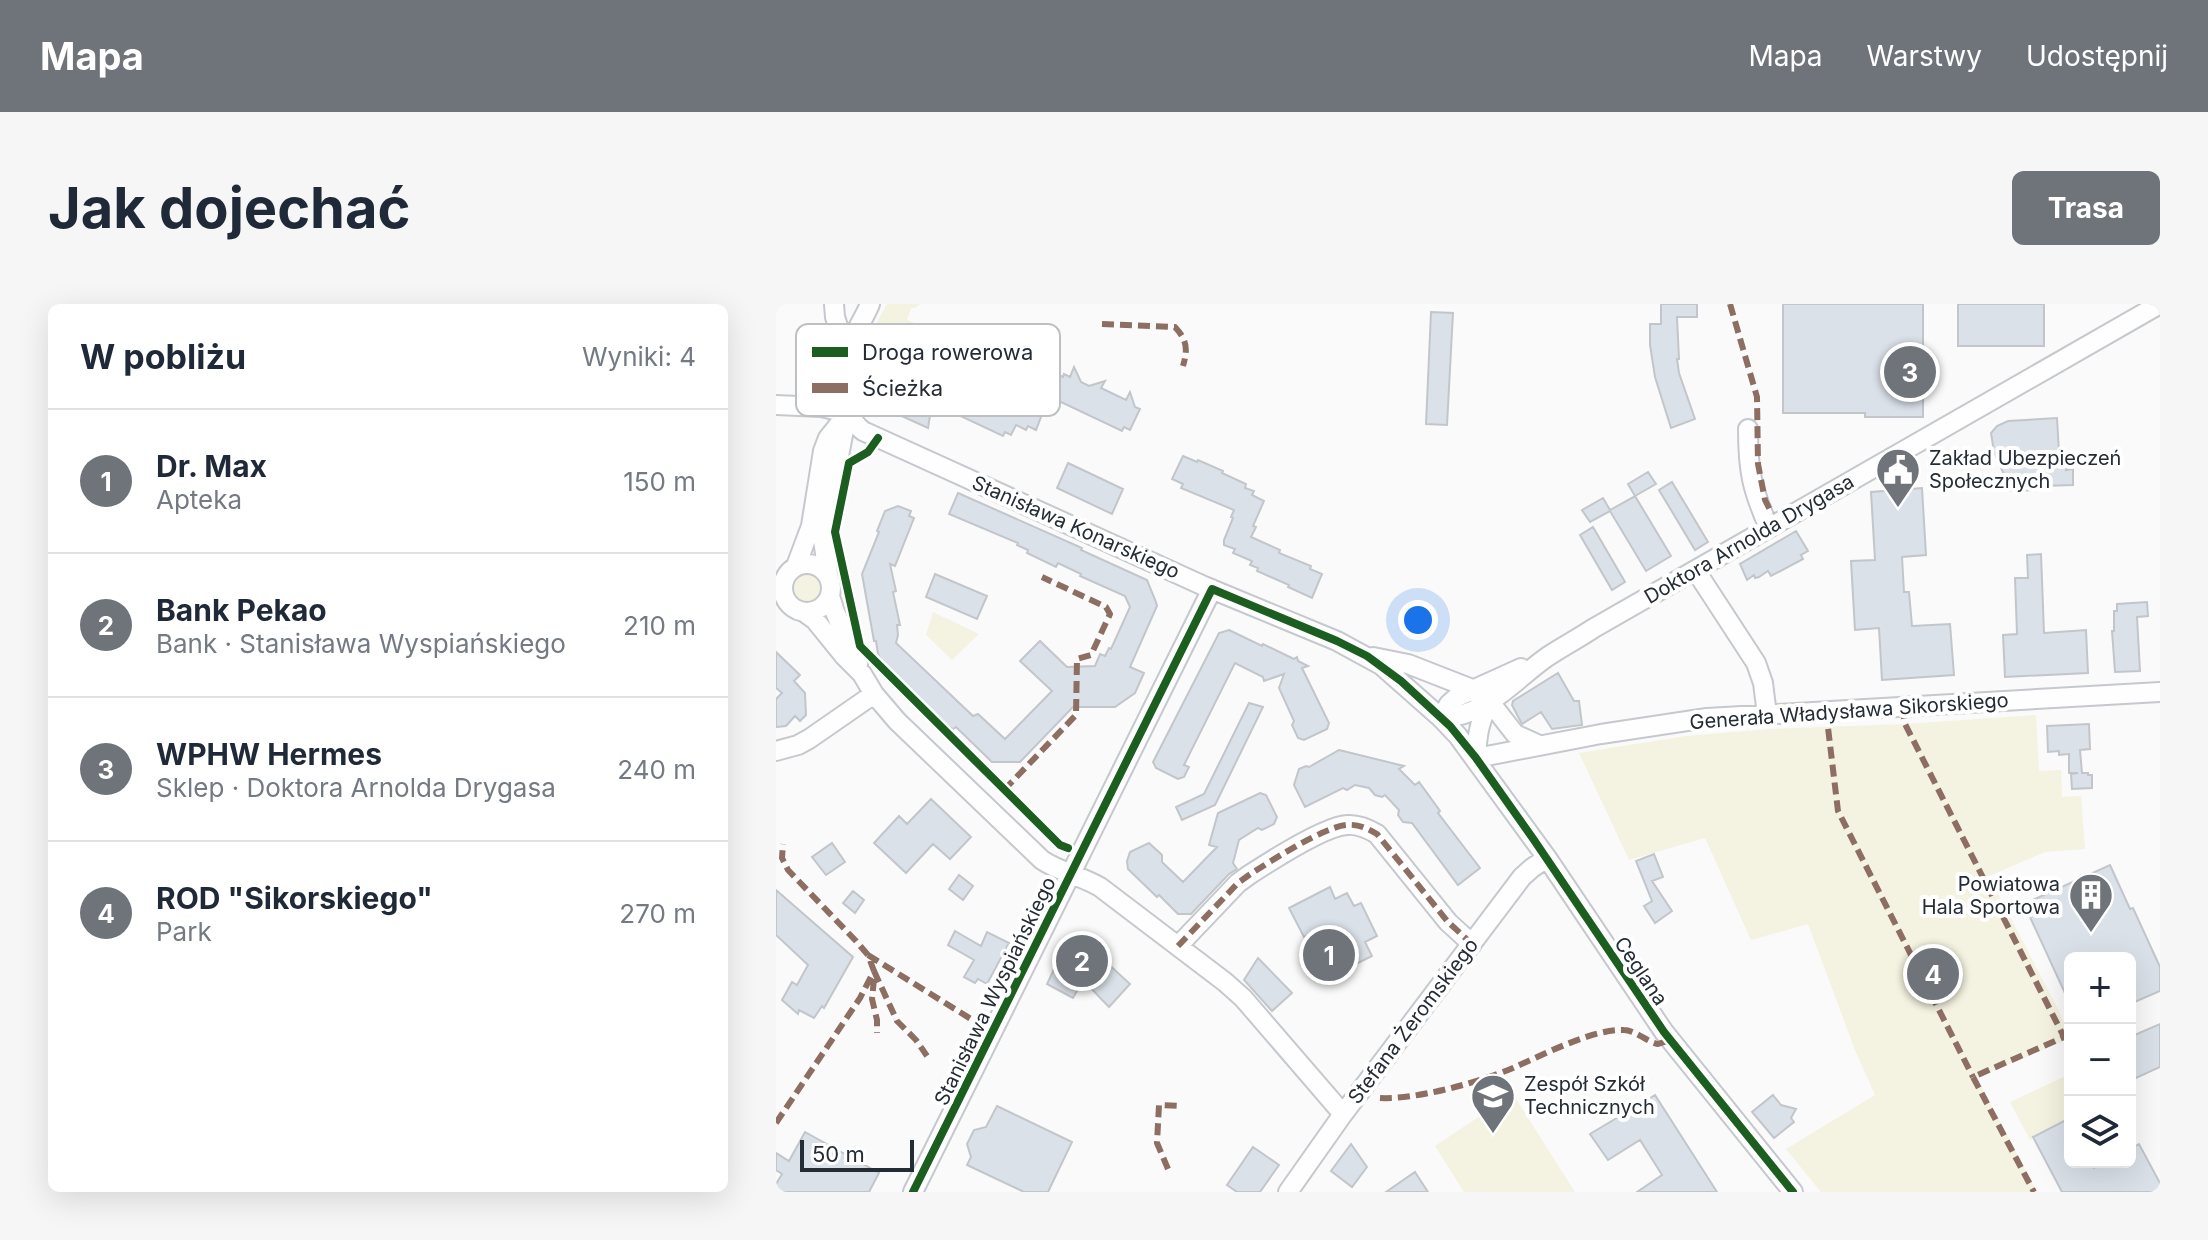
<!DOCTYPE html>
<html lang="pl">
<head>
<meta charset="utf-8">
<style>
  :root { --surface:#fff; --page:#f6f6f7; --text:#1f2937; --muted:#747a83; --line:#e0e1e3; --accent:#6f747a }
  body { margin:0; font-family:Inter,sans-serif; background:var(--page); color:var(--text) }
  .controls { position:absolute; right:24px; bottom:24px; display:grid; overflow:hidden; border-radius:12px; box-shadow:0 8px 32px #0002 }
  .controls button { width:72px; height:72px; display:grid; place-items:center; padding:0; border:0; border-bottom:2px solid var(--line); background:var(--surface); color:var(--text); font:40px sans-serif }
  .scale { position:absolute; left:24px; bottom:20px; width:114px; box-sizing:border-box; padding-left:8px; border:4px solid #242c35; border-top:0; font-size:22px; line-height:28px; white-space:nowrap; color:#242c35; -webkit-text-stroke:6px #fff; paint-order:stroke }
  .you { position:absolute; left:642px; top:316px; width:28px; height:28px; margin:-20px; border:6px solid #fff; border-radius:50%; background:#1a73e8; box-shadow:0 0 0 12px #1a73e833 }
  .badge { display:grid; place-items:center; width:52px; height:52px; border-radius:50%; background:var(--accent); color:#fff; font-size:26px; font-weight:700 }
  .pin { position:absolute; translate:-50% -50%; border:4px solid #fff; box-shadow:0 2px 8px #0006 }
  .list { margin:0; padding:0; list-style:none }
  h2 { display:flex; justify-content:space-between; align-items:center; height:104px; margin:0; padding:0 32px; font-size:34px }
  h2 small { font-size:26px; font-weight:400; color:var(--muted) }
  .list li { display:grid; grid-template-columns:52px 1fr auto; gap:24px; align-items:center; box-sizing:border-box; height:144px; padding:0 32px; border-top:2px solid var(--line) }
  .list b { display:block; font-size:30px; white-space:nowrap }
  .list p { margin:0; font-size:26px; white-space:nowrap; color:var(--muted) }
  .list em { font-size:26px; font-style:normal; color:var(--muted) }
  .icon { flex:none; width:44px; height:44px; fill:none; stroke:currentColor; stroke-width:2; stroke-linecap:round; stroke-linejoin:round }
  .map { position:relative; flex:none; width:1384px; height:888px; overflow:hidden; border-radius:12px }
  header { display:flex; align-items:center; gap:48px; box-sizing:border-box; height:112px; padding:0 40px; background:var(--accent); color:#fff }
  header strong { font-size:38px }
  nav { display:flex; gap:44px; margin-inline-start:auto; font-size:28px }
  .intro { display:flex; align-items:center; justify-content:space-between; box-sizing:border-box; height:192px; padding:0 48px }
  h1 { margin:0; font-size:56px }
  .button { padding:20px 36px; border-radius:12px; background:var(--accent); color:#fff; font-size:28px; font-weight:700 }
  main { display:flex; gap:48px; padding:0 48px }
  aside { flex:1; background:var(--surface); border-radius:12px; box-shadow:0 8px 32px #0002 }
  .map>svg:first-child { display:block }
</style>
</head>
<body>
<header>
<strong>Mapa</strong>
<nav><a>Mapa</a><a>Warstwy</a><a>Udostępnij</a></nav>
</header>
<div class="intro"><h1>Jak dojechać</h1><a class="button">Trasa</a></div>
<main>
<aside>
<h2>W pobliżu<small>Wyniki: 4</small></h2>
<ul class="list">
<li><span class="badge">1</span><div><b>Dr. Max</b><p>Apteka</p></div><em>150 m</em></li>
<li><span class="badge">2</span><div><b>Bank Pekao</b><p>Bank · Stanisława Wyspiańskiego</p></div><em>210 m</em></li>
<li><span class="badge">3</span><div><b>WPHW Hermes</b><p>Sklep · Doktora Arnolda Drygasa</p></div><em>240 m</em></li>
<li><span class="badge">4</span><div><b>ROD &quot;Sikorskiego&quot;</b><p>Park</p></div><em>270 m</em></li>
</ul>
</aside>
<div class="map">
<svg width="1384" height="888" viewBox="0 0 1384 888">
  <rect width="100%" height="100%" fill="#fafafa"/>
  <path fill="#f4f2e0" d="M111,0H144L139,4H135L131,16L141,20C127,36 119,56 97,41L102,16Z
    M16 284a15 15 0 1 1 30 0a15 15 0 1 1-30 0Z
    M157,308L203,330L176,356L150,331Z
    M1260,411L1263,467L1285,466L1286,493L1305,492L1309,545L1269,548L1213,572L1282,705L1294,734L1201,774L1261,888H1045L1010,845L1099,791L1079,746L1032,620L975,636L929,534L853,556L803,449L910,432L995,425L1129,420Z
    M1294,770V818L1293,815L1290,816L1254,836L1234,798Z
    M737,790L799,888H688L659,842Z"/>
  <path fill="#dbe1e9" stroke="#c2c6ca" stroke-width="2" d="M885,0H921V13H901L903,55H901L903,69L919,115L895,124L879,73L874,41V20H885Z
    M1007,0H1147V113H1089V109H1007Z
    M1182,0H1268V42H1182Z
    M655,8L677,9L671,121L650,120Z
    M298,63L305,78L313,82L329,77L325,84L350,96L354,88L359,103L364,105L354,126L348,123L346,127L268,90L278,68L287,73L288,70L294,73Z
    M92,75L105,79L106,76L125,82V84L136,85V91L157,93L152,124L88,95Z
    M252,83L273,92L260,126L252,122L250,126L240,121L235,131L229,128L227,132L176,108L184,89L195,94L198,87L231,101L232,98L240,101L243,95L246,96Z
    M1281,114L1283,148L1289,147L1290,166L1297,165V181L1266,182V186L1231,187L1230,175L1218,148L1215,129L1221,122L1232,117Z
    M407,152L421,158L422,156L447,167L446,169L470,180L469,184L478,187L476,191L488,197L477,222L480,223L475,233L504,246L503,249L535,262L534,265L546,270L536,294L512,283L513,281L481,267L482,264L474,261L476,257L457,249L459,245L448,241V236L457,214L455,213L458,206L405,184L407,180L396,175Z
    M292,159L347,185L336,210L281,184Z
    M872,168L880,180L859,192L895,252L870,267L834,207L814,218L806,206L827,194L834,206L859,192L852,180Z
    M896,178L932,238L919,246L883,186Z
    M1146,184L1150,251L1126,253L1128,288H1133L1136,322L1174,320L1178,371L1106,376L1103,324L1079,326L1075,257L1099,256L1095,188Z
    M182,189L306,244L305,246L371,276L380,298L381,302L354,363L368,369L359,389L339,403H297L244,458H216L180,423L177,425L172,422L109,364L102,350L100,337H98L86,270L103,228L101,227L109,207L122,202L135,207L133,212L138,214L119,262L114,260L120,287L117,288L124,321H121L122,331L120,339L197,412L202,410L229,435L276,387L244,357L264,337L291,363L319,362L324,350L329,352L333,344L335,345L354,303L349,292L304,272L305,270L282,259L280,263L251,249L252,246L241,241L242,239L173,210Z
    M817,223L849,278L836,286L804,231Z
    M1020,227L1032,247L1025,251L1027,255L995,272L992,267L983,273L979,274L978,271L971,276L964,260Z
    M1265,250L1268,329L1310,326L1312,369L1229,373L1227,331L1241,330L1239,274H1252L1251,251Z
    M159,270L211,292L201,315L150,293Z
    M1371,298L1372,312L1361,313L1364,367L1339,368L1336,327H1338V307H1341V300Z
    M453,326L486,342L487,340L518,355L521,353L522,357L532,362L526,364L553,419L551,425L528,436L522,434L516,421L518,417L503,384L508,370L488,377L487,373L459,359L408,461L413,463L408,473L402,475L380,464L377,458L443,329Z
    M0,348L24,371L18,377L29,389L30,411L24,417L19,412L10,422L0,423V395L6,389L0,384Z
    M782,369L798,397H803L806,421L776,425L765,408L746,420L736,401L737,397Z
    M473,399L487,403L439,501L406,516L400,503L428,490Z
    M1313,420L1314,445L1304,446L1306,469H1312V471H1316V484L1296,485L1295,470L1302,469H1293V450L1283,451V447L1272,448L1271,422Z
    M563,446L628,462L623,465L639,481L643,478L664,507L662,509L704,564L682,581L636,519L627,518L622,511L623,506L609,491L606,493L599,491L593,484L579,481L571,486L567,484L529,503L518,481L523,465L530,462L533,463Z
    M484,489L490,491L501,513L498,520L486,526L482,524L463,536L457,559L461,565L453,570L415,610H402L383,591L381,593L352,565L351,557L354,548L373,539L386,551V558L407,578L441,543L433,541L442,509Z
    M155,495L195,533L174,555L157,540L130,569L98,539L123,512L131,520Z
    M56,539L69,558L50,571L36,553Z
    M878,550L887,573L876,577L896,607L879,619L868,602L876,597L860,557Z
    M1334,561L1354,605L1357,604L1384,663V687L1354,700V654H1294V700L1248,600Z
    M183,571L197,582L187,596L173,585Z
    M554,583L559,595L571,589L578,602L585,599L601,632L589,638L596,652L552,674L531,632L528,633L513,604Z
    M0,586L77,653L48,704L46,702L38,714L23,706L22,710L6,696L16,678L21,681L32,661L0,631Z
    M77,587L88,596L79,609L67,599Z
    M179,627L205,642L211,628L233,639L211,680L202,675L199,679L188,673L198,656L172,641Z
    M302,632L354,680L333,703L307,676L297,694L271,680L292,636Z
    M482,654L516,689L496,707L468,676Z
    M1384,720V763L1360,774L1354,761V733Z
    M879,791L941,888H861L886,871L864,836L832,856L814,830Z
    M997,791L1005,801L1020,805L1015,814L1018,818L998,834L976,808Z
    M221,802L296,838L272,888H248L191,861L195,853L191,840L198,826L210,823Z
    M1294,814V858H1315L1318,864L1329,858H1354V845L1363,840L1384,879V888H1286L1257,833Z
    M29,828L103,869L93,888H0V880L6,870L0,866V849L13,857Z
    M575,840L591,863L576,883L555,867Z
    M477,843L503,861L484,888H461L451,881Z
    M639,868L652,888H610Z"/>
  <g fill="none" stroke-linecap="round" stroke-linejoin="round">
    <g stroke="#c5c8cd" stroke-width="22">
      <path id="minor" d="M58,0L59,13L71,50
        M94,0C87,17 74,34 70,52C65,78 64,109 87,127L428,282L561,337L605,361L665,414L682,432L771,554L888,728L1017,888
        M0,101L45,103L72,109
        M972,125C972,168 976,185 993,224
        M7 284a24 24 0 1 1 48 0a24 24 0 1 1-48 0Z
        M20,262L35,222L47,147L52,134L72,109
        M920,267L980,359L987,379L991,411
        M52,270L47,236L70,115
        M54,292L59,308L82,360
        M28,308L39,316L69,353L86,370L98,390L121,417L266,556C284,568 305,572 324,583L449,678L467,694L567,810
        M597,353L632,360L696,385L714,398L739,430L763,441
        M665,414C709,413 737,377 771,353C786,343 803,334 818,324L1384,0
        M665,414L673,400L681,393L745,364
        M0,447L22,441L33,435L98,390
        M700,454L825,430L931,414L1384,388
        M700,454C701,433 703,416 714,398
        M402,642L462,579L473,571C493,558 549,522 571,521C582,520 591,524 601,530L672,618L696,640
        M137,888L436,285
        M512,888L567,810L746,573L756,564L771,554"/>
    </g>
    <use href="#minor" stroke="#fefefe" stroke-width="18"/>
    <path stroke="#8d6e63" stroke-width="6" stroke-dasharray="12 6" stroke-linecap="butt" d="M954,0L981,93L982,160L989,196L996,210
      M326,20L399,23C411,36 412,45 407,62
      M1126,403L1129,420L1288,733L1197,773L1258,888
      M1050,407L1062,507L1197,773
      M228,486L300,411L301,355L315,351L334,310L330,303L266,273
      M402,642L462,579L473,571C493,558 549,522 571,521C582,520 591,524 601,530L672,618L696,640
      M92,651L203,720
      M98,667L121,717L140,736L151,752
      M98,675L96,695L101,716V729
      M604,794C639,796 704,778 737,764C764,752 819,724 848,726C859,726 871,738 882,740L894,736
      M0,819L84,694L98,667L92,651L80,637L12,566L6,554L7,540
      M392,865L381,839L383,801L404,802"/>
    <g stroke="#fff" stroke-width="13">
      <path id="cycleway" d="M102,134L92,148L73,159L59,228L84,342L284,541L292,544
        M137,888L436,285L561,337L591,352L625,377L674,422L700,454L758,536L888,728L1017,888"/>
    </g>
    <use href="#cycleway" stroke="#1b5e20" stroke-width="8"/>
  </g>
  <defs>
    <g id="civic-pin" transform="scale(2.3)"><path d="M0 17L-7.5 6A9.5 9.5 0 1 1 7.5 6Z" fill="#6f747a" stroke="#fff"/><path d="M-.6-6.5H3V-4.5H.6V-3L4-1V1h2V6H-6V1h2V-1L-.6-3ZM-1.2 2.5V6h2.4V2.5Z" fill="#fff"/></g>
    <g id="building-pin" transform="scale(2.3)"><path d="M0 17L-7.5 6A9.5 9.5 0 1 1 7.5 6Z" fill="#6f747a" stroke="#fff"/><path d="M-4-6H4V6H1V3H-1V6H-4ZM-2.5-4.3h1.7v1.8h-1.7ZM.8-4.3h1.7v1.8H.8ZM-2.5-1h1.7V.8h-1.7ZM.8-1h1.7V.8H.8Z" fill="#fff"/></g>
    <g id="school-pin" transform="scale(2.3)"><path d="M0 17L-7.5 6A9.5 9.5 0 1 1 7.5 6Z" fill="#6f747a" stroke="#fff"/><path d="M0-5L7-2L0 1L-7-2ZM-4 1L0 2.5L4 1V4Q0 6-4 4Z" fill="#fff"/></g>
  </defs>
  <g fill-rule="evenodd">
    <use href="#civic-pin" x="1122" y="166"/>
    <use href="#building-pin" x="1315" y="591"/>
    <use href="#school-pin" x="717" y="792"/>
  </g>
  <g text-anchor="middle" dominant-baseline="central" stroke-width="8" stroke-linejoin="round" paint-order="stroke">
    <g font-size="20" fill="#242c35" stroke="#fff" text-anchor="start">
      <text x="1153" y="154">Zakład Ubezpieczeń<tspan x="1153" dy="23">Społecznych</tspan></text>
      <text x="1284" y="580" text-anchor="end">Powiatowa<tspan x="1284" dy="23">Hala Sportowa</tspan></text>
      <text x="748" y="780">Zespół Szkół<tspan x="748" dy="23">Technicznych</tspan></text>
    </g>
    <g font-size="20" fill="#242c35" stroke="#fff">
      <text transform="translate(300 223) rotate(24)">Stanisława Konarskiego</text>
      <text transform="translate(973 235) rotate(-30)">Doktora Arnolda Drygasa</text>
      <text transform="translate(1073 407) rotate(-4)">Generała Władysława Sikorskiego</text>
      <text transform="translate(865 667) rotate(56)">Ceglana</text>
      <text transform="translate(219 687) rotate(-64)">Stanisława Wyspiańskiego</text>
      <text transform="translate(637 717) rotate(-53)">Stefana Żeromskiego</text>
    </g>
  </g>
  <rect x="20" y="20" width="264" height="92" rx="12" fill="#fff" stroke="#bdc0c2" stroke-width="2"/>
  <rect x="36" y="43" width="36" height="10" fill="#1b5e20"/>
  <rect x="36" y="79" width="36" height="10" fill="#8d6e63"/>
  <g font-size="22" fill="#242c35">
    <text x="86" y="56">Droga rowerowa</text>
    <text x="86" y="92">Ścieżka</text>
  </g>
</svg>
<div class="controls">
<button>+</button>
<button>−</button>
<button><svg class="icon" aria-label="layers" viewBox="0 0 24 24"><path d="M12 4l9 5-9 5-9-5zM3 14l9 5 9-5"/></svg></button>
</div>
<div class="scale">50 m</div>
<div class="you"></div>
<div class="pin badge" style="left:553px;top:651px">1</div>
<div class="pin badge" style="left:306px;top:657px">2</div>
<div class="pin badge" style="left:1134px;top:68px">3</div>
<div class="pin badge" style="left:1157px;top:670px">4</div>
</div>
</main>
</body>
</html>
